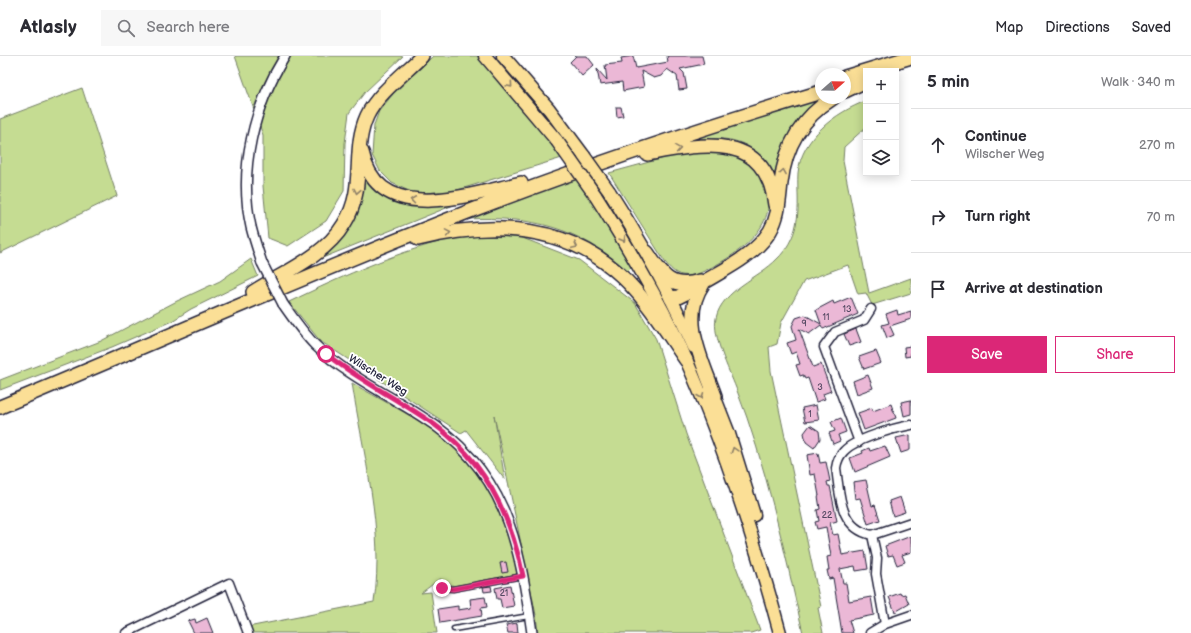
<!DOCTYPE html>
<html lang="en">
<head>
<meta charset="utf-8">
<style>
  :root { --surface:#fff; --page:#f7f7f7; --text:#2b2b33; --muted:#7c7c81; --line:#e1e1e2; --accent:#db2777 }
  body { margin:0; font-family:"Balsamiq Sans",sans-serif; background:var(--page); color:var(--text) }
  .controls { position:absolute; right:12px; top:12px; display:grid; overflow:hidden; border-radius:0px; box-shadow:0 2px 10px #0003 }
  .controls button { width:36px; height:36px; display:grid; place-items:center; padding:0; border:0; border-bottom:1px solid var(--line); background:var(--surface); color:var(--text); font:20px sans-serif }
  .compass { position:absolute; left:815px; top:12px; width:36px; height:36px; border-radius:50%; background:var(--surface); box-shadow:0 2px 10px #0003; rotate:70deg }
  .stop { position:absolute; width:12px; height:12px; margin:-9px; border:3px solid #db2777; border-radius:50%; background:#fff }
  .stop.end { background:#db2777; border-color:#fff; box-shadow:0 1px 4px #0008 }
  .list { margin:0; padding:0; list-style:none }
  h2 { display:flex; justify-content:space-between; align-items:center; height:52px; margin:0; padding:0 16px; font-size:17px }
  h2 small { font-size:13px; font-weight:400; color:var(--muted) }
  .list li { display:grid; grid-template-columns:26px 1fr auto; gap:12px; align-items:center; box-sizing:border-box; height:72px; padding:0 16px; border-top:1px solid var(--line) }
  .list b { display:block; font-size:15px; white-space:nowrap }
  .list p { margin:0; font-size:13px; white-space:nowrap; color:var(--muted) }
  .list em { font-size:13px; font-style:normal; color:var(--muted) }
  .actions { display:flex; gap:8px; padding:12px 16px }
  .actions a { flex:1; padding:9px 0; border:1px solid var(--accent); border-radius:0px; text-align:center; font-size:14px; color:var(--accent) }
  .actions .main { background:var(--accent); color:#fff }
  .icon { flex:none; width:22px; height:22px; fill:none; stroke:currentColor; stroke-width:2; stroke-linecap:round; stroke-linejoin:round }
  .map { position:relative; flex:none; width:911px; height:577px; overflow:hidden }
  header { display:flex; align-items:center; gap:24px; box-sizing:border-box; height:56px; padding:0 20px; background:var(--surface); border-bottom:1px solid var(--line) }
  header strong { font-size:19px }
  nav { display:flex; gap:22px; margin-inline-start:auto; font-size:14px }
  .search { width:280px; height:36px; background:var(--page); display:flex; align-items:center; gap:10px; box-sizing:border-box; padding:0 14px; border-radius:0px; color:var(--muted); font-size:15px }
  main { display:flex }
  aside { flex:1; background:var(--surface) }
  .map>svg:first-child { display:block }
</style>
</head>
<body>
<header>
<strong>Atlasly</strong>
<div class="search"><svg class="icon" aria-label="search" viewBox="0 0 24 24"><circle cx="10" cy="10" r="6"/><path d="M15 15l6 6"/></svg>Search here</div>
<nav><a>Map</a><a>Directions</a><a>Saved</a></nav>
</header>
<main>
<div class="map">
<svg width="911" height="577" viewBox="0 0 911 577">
  <rect width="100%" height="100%" fill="#fff"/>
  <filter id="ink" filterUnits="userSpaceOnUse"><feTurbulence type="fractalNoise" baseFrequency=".025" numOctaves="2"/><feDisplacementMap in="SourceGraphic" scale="8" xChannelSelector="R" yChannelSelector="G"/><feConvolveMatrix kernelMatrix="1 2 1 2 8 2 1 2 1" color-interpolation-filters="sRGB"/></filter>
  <g filter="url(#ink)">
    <path fill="#c5dc92" stroke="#747f66" d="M235,0H403L365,36L349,57L345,87L344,135L326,165L288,190L268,182L263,130V79Z
      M433,0H477L528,57L562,102L451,136L413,137L392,127L380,115L372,99L374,69L379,55L393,38Z
      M82,32L117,140L0,197V63Z
      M821,41L826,42L812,52L777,130C774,122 771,112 765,105C742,76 708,81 676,88Z
      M866,45V71L844,91L843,105L869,237L911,222V237L872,249L866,237L858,238L848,209L804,225L781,267L777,288L769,291L771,315L821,551L818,552L823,577H803C785,497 766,408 736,332C729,314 712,280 716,262C722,234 759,222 777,203C786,195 794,180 796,169C800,152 797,134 798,117C801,82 836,56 866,45Z
      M729,94C738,99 750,105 757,112C760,115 762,122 764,126C781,164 747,192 716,209C706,214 694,222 682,219C675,218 670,212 665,206L609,117L686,96Z
      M361,114L389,140H476L300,211L335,187Z
      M576,123L604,164L632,211L628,215C578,171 532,160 467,163Z
      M463,180L520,181L579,204L635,247L656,283L686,378L760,574L751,577H538L536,559L494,359L505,424L466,374L461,377L320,285L289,246C345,219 402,193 463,180Z
      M251,203L258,220L191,253L172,265L112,291L0,334V324L101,285L177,245L220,225Z
      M352,327C379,343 408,357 434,375C481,406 509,463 517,518L454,530L440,523L421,537L431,536L437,577H250L248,571L374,546C385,473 363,399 352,327Z"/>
    <path fill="#ebb8d6" stroke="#22223b" d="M576,0H587L594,9L582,20L570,6Z
      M633,0L636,12L668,6L667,0H702L704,8L680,13L684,17L687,33L679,34L677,20L667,13L661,20L654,22L641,15L644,31L623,35L622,26L600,29L597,13L607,24L605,9L622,7L621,2Z
      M616,51H621L623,60L617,61Z
      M851,241L858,258L823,273L821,269L809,278L799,273L813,311L821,308L831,335L823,338L825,343L816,346L808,322L805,323L803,319L800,320L796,309L800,308L796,296L791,298L787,287L796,284L792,270L796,262L805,259L821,268L816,254L833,245L834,248Z
      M897,254L898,259L911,255V263L890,270L894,279L887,282L882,269L889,267L886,258Z
      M856,273L861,286L849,290L844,278Z
      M911,290V300L905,301L904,291Z
      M876,295L881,307L864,313L859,301Z
      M868,319L873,332L857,338L853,325Z
      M911,344V358L904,360L901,346Z
      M891,348L896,362L864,374L858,357L872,352L873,355Z
      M816,349L819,364L805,366L802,352Z
      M841,362L846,376L838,379L840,385L833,388L829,377L835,375L831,366Z
      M810,369L819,375L820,383L814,392L806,386L804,377Z
      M910,379V394L901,397L896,382Z
      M885,390L890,401L855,416L850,402L863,397L862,395L869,392L870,395Z
      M818,397L820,407L826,406L830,425L827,426L828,430H830L837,465L830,467L833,479L838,478L842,499L865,495L868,513L856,515L855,510L840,513L843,527H846L849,545L871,541L874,559L849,564L853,577H842L833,522L829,523L827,514H829L827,501L831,500L826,471L817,473L815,466L819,465L817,454L820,453L818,440H819L815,418L810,419L807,399Z
      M866,424L872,450L875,449L880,464L868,468L860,442L855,443L853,426Z
      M900,441L905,456L893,460L889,445Z
      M911,480V496L902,499L905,506L897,509L893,499L888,500L885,490Z
      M506,506L508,516L502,517L500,507Z
      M510,529L514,550L502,552L500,543H497L495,532Z
      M491,530L492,535L484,536L483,531Z
      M900,537L901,539L905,538L909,548L895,556L889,541Z
      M485,541L487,551L481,552L482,560L440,567L438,553L458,550V554L471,552L470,543Z
      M207,562L213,577H194L188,565L195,563L196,567Z
      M517,567L518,577H508L506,569Z"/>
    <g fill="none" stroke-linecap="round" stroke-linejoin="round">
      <g stroke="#22223b" stroke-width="7">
        <path id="service" d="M442,532L453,533L523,520
          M454,573L529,560"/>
      </g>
      <g stroke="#22223b" stroke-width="11">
        <path id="minor" d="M859,386L824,291L835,276L864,264L871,253
          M872,479C839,472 840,439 836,412C837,405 839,400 844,395C855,383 894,372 911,369
          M872,479L877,502L876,518L885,568
          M872,479L911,466
          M126,577L229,527L248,577
          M870,577L885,568L911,559"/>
      </g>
      <g stroke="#22223b" stroke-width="12">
        <path id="tertiary" d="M262,207C258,195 254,183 251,171C238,113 254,50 285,0
          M283,248C293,262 303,277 315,289C345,318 385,337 421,360C506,413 519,485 532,577"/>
      </g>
      <g stroke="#22223b" stroke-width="15">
        <path id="primary" d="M485,0L557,85
          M503,0L549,53L584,100
          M609,135C641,185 670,237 694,291
          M595,139C623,183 650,228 673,275C719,372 752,474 780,577
          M711,332L729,378L754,459"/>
      </g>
      <g stroke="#22223b" stroke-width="16">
        <path id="trunk" d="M845,21L911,1
          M845,35L866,25
          M362,96C378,172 471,138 521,127
          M647,98C701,88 766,74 775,149
          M418,183C498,163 578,168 636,235C655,256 670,281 686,304
          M647,196C662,219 670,234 700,225
          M703,228C679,262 703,306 715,340
          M253,236C283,217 325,200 344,168C367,132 351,95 367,60C377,38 405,17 422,0
          M671,242L678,241L688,236C715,217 752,204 770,175C779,160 779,144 781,127C785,90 801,62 833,42
          M0,351C159,285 317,214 478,152C590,109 705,71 821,36"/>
      </g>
      <use href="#service" stroke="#fff" stroke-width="4"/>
      <use href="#minor" stroke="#fff" stroke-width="8"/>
      <use href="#tertiary" stroke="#fff" stroke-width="9"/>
      <use href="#primary" stroke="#fbdf96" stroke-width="12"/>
      <use href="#trunk" stroke="#fbdf96" stroke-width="13"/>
      <g stroke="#22223b" stroke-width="12" stroke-linecap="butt">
        <path id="tertiary-bridge" d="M262,207L283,248"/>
      </g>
      <g stroke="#22223b" stroke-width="15" stroke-linecap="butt">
        <path id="primary-bridge" d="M557,85L595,139
          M584,100L609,135"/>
      </g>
      <use href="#tertiary-bridge" stroke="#fff" stroke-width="9"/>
      <use href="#primary-bridge" stroke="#fbdf96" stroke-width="12"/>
    </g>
    <defs><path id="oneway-chevron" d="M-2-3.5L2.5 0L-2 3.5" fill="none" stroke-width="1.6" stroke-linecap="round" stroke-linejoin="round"/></defs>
    <g stroke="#8e8068">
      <use href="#oneway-chevron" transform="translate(510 29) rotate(49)"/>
      <use href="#oneway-chevron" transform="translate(678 93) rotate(-9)"/>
      <use href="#oneway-chevron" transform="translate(783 116) rotate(-81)"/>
      <use href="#oneway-chevron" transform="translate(357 135) rotate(101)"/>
      <use href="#oneway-chevron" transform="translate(413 144) rotate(-172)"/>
      <use href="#oneway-chevron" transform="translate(448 177) rotate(-10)"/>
      <use href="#oneway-chevron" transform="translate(623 183) rotate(59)"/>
      <use href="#oneway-chevron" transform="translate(575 190) rotate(25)"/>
      <use href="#oneway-chevron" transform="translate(701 340) rotate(67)"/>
      <use href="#oneway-chevron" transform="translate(734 394) rotate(-108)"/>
    </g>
  </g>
  <g fill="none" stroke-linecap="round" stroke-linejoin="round" filter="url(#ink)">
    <path stroke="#db2777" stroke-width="5" d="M326,298C360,325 400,344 435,369C486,406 511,460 523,520L453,533L442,532"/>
  </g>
  <g text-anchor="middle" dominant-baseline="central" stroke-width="3.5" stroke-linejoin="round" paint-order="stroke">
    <g font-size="9" fill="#544862">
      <text x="847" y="253">13</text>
      <text x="826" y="261">11</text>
      <text x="804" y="267">9</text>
      <text x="820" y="331">3</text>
      <text x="810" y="358">1</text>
      <text x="827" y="459">22</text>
      <text x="504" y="537">21</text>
    </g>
    <g font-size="11" fill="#22223b" stroke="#fff">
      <text transform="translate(378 319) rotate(32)">Wilscher Weg</text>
    </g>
  </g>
</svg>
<div class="controls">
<button>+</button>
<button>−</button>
<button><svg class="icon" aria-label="layers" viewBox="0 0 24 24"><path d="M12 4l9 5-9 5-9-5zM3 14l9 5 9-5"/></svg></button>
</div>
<svg class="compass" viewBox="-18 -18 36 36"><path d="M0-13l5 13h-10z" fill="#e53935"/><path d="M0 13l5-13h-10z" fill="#7c7c81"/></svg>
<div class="stop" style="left:326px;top:298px"></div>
<div class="stop end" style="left:442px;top:532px"></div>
</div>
<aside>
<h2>5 min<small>Walk · 340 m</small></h2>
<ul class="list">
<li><svg class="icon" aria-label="ahead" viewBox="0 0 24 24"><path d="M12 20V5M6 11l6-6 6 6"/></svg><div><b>Continue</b><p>Wilscher Weg</p></div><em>270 m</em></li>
<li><svg class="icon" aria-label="right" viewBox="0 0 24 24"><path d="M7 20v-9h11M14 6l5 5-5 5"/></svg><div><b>Turn right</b></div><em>70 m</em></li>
<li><svg class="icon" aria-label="arrive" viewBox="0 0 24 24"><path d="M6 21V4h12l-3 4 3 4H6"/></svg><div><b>Arrive at destination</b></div></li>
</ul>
<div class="actions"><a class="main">Save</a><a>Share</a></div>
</aside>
</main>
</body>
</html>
